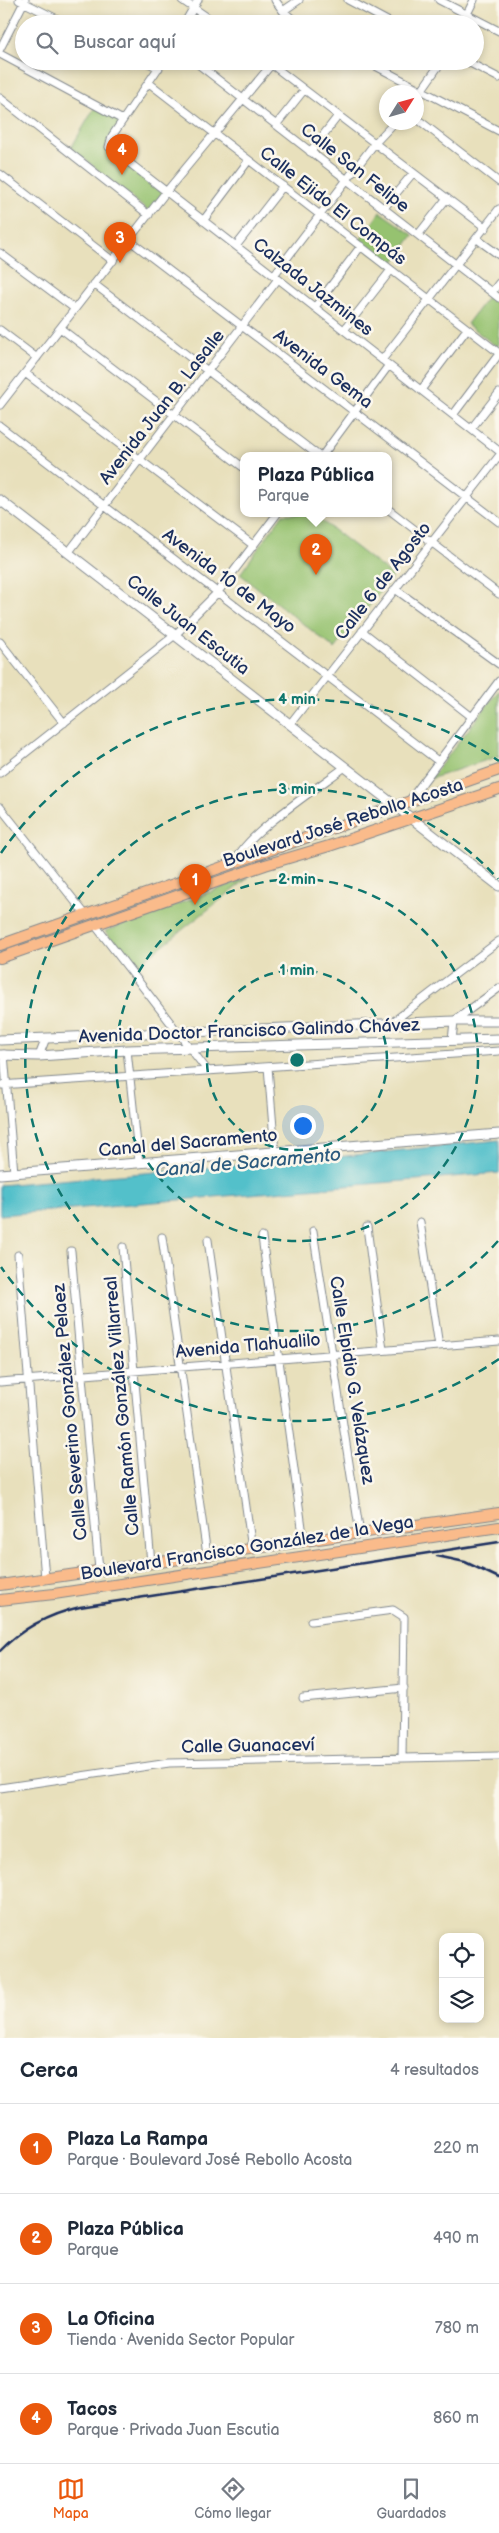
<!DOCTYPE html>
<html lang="es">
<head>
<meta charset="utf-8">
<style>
  :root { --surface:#fff; --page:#f2f2f3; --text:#1f2937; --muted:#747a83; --line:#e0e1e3; --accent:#ea580c }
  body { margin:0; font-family:"Balsamiq Sans",sans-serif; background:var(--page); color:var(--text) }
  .controls { position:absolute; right:15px; bottom:15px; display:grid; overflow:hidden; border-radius:10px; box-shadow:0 2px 8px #0003 }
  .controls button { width:45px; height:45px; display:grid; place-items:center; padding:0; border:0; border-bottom:1px solid var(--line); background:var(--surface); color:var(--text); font:25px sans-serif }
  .compass { position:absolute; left:379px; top:85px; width:45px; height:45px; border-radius:50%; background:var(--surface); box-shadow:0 2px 8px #0003; rotate:53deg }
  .you { position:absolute; left:302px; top:1125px; width:18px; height:18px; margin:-12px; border:4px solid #fff; border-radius:50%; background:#1a73e8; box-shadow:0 0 0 8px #1a73e833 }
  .badge { display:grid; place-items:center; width:32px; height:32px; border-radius:50%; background:var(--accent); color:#fff; font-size:16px; font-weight:700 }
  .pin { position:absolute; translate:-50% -41px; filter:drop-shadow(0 1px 2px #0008) }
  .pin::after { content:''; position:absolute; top:26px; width:18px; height:15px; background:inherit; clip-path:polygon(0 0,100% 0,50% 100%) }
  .popup { position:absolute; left:240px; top:452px; width:152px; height:65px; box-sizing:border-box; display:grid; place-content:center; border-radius:10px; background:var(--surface); filter:drop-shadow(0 1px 4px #0005); font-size:16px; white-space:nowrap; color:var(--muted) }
  .popup b { font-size:19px; color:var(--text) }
  .popup::after { content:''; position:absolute; left:50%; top:100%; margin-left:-10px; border:10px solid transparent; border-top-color:var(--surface) }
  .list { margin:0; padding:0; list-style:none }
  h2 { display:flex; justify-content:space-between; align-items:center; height:65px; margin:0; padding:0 20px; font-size:21px }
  h2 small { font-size:16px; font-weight:400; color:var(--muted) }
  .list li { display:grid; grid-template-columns:32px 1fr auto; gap:15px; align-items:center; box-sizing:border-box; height:90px; padding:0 20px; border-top:1px solid var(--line) }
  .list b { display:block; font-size:19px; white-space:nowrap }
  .list p { margin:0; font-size:16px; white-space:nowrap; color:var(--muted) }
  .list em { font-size:16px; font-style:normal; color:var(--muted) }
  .icon { flex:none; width:28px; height:28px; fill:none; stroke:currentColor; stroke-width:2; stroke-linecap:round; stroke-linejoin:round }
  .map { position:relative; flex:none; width:499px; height:2038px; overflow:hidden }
  .search { position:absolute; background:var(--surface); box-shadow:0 2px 8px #0003; left:15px; right:15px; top:15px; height:55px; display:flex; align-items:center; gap:12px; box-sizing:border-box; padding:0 18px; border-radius:28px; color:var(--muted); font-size:19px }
  .sheet { height:425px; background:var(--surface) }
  nav { display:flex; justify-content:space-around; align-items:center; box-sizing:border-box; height:70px; border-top:1px solid var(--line); background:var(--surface); font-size:14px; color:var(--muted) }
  nav a { display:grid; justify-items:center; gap:2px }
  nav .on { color:var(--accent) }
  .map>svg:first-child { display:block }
</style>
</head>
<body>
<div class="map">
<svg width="499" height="2038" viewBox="0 0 499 2038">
  <rect width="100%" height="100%" fill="#fbf7ec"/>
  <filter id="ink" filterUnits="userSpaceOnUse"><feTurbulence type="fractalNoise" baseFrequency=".02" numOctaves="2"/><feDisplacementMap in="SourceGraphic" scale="10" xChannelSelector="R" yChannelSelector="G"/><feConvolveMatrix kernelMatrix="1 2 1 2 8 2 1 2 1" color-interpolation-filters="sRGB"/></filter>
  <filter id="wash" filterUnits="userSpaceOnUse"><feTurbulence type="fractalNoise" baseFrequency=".0096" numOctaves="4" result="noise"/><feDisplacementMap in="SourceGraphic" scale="20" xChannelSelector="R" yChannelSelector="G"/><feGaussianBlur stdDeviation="1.12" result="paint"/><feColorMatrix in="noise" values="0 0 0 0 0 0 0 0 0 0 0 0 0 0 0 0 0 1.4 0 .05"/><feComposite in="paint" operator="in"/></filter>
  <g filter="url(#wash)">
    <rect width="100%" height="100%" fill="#e8e0bc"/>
    <path fill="#96c26f" stroke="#587866" d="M95,107L122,121L111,134V153L163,193L148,211L71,148Z
      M380,212L413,235L391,266L358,243Z
      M491,292L499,299V344L497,347L467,324Z
      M283,514H313L393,576L335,649L240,574Z
      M499,690V756L430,779Z
      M248,878L134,968L105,931Z"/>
    <path fill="#52c0ca" stroke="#367894" d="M499,1140V1173L0,1215V1185L337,1157Z"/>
  </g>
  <g filter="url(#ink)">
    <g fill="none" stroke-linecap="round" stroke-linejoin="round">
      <g stroke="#82888d" stroke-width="9">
        <path id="minor" d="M19,0L67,24
          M182,0L217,24
          M275,0L283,11L298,24
          M348,0L393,24
          M439,0L499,31
          M283,11L299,0
          M184,24L198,0
          M462,24L474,0
          M0,49L25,0
          M0,54L123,120
          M144,61L159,68
          M163,61L112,136L109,147L499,451
          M194,61L499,298
          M267,61L486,228
          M366,61L499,131
          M466,61L499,78
          M149,83L499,353
          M0,98L149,215
          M416,98L442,61
          M416,118L499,182
          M276,125L304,90
          M310,152L338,116
          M0,174L113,261
          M384,208L413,173
          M203,221L249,160
          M418,235L447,198
          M477,239L499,255
          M129,240L499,522
          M236,246L283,186
          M0,253L75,309
          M274,275L375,143L395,122
          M94,284L319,456
          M492,292L499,283
          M315,307L361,246
          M60,328L244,468
          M0,330L37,358
          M344,330L391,270
          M382,360L499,209
          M25,373L253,545
          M421,390L467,329
          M0,405L166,192L271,65
          M453,415L499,354
          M0,426L438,761
          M471,429L499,393
          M322,456L389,365
          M388,509L499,594
          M68,553L278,279
          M395,589L499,664
          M362,631L472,717
          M0,642L64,723
          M290,724L499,456
          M0,773L175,635L218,592L277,514
          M409,801L499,681
          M0,807L85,914
          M237,860C242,837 323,784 345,767
          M95,925L207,1070
          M390,1024L499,941
          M452,1041L454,1021L499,988
          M127,1050L139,1163
          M4,1054L14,1173
          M39,1056L46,1038
          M268,1067L275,1152
          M0,1085L499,1051
          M420,1222L439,1346
          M367,1227L383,1350
          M313,1231L360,1534
          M162,1237L207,1555
          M262,1237L304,1542
          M208,1240L252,1549
          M123,1247L151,1563
          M71,1251L99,1570
          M18,1255L45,1578
          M0,1382L499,1341
          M311,1621L393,1610L404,1617L402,1758
          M303,1698L404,1688
          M0,1788L169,1763L499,1756"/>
      </g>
      <g stroke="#82888d" stroke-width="11">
        <path id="tertiary" d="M0,500L499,886
          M0,1040L454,1021H499
          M0,1055L39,1056L127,1050L499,1039
          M0,1174L499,1134"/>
      </g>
      <g stroke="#82888d" stroke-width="12">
        <path id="primary" d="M0,945L499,770
          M0,958L265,865L329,846L499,789
          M0,1585L499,1513
          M0,1600L54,1594L499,1527"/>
      </g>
      <use href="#minor" stroke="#fff" stroke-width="7"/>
      <use href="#tertiary" stroke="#fff" stroke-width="9"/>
      <use href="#primary" stroke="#fabb8b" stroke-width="10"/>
      <path stroke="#1b2f5e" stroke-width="2.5" d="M437,1556L465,1562L499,1578
        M0,1651C22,1628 50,1614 80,1607L499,1542"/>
    </g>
  </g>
  <g fill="none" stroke="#0f766e" stroke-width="2.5" stroke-dasharray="9 6">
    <circle cx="297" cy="1060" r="90"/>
    <circle cx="297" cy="1060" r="181"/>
    <path d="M498 1241A271 271 0 1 1 498 879"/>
    <path d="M499 1359A361 361 0 0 1 1 1267M1 853A361 361 0 0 1 499 761"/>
  </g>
  <g text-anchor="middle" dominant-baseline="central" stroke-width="5" stroke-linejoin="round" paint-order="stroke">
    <g font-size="18" fill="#1b2f5e" stroke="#fbf7ec">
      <text transform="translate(355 168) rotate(38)">Calle San Felipe</text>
      <text transform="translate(333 206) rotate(38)">Calle Ejido El Compás</text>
      <text transform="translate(313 287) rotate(38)">Calzada Jazmines</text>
      <text transform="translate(323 369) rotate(37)">Avenida Gema</text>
      <text transform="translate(162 407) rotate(-52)">Avenida Juan B. Lasalle</text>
      <text transform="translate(229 581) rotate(37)">Avenida 10 de Mayo</text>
      <text transform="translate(383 581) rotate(-52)">Calle 6 de Agosto</text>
      <text transform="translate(188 625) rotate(38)">Calle Juan Escutia</text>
      <text transform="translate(343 823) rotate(-18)">Boulevard José Rebollo Acosta</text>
      <text transform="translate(249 1031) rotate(-2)">Avenida Doctor Francisco Galindo Chávez</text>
      <text transform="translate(188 1143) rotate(-5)">Canal del Sacramento</text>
      <text transform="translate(248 1346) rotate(-5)">Avenida Tlahualilo</text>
      <text transform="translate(352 1380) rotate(81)">Calle Elpidio G. Velázquez</text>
      <text transform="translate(122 1406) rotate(-95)">Calle Ramón González Villarreal</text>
      <text transform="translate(70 1412) rotate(-95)">Calle Severino González Pelaez</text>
      <text transform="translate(247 1548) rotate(-9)">Boulevard Francisco González de la Vega</text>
      <text transform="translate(248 1746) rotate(-1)">Calle Guanaceví</text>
    </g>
    <g font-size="19" font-style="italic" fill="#2c5a7e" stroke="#fbf7ec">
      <text transform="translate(248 1163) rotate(-5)">Canal de Sacramento</text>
    </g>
  </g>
  <circle cx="297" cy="1060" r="8" fill="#0f766e" stroke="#fbf7ec" stroke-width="2.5"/>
  <g font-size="15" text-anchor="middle" font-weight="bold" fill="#0f766e" stroke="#fbf7ec" stroke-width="5" stroke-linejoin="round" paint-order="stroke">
    <text x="297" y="704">4 min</text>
    <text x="297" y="794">3 min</text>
    <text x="297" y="884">2 min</text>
    <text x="297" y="975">1 min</text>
  </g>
</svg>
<div class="controls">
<button><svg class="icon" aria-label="locate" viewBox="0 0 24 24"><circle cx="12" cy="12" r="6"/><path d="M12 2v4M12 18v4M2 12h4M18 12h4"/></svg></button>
<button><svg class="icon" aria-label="layers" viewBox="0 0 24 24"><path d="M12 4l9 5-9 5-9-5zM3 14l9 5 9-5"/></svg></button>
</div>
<svg class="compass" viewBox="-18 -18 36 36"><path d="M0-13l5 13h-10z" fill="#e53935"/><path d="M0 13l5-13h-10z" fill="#747a83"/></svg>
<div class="you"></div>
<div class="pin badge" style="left:195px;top:905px">1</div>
<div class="pin badge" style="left:316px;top:575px">2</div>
<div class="popup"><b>Plaza Pública</b>Parque</div>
<div class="pin badge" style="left:120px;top:263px">3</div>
<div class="pin badge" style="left:122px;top:175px">4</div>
<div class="search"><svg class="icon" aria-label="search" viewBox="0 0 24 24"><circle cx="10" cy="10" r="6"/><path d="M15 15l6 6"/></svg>Buscar aquí</div>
</div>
<section class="sheet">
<h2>Cerca<small>4 resultados</small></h2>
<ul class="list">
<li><span class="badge">1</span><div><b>Plaza La Rampa</b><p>Parque · Boulevard José Rebollo Acosta</p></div><em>220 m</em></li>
<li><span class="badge">2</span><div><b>Plaza Pública</b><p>Parque</p></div><em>490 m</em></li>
<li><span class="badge">3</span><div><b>La Oficina</b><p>Tienda · Avenida Sector Popular</p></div><em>780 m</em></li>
<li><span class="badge">4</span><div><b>Tacos</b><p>Parque · Privada Juan Escutia</p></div><em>860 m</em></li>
</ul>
</section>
<nav>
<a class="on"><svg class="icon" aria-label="map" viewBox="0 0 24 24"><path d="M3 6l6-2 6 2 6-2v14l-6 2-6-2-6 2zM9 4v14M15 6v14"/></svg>Mapa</a>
<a><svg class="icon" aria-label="directions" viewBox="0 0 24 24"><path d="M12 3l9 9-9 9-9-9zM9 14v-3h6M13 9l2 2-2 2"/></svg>Cómo llegar</a>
<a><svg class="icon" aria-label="saved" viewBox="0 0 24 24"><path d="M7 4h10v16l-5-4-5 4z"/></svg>Guardados</a>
</nav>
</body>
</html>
